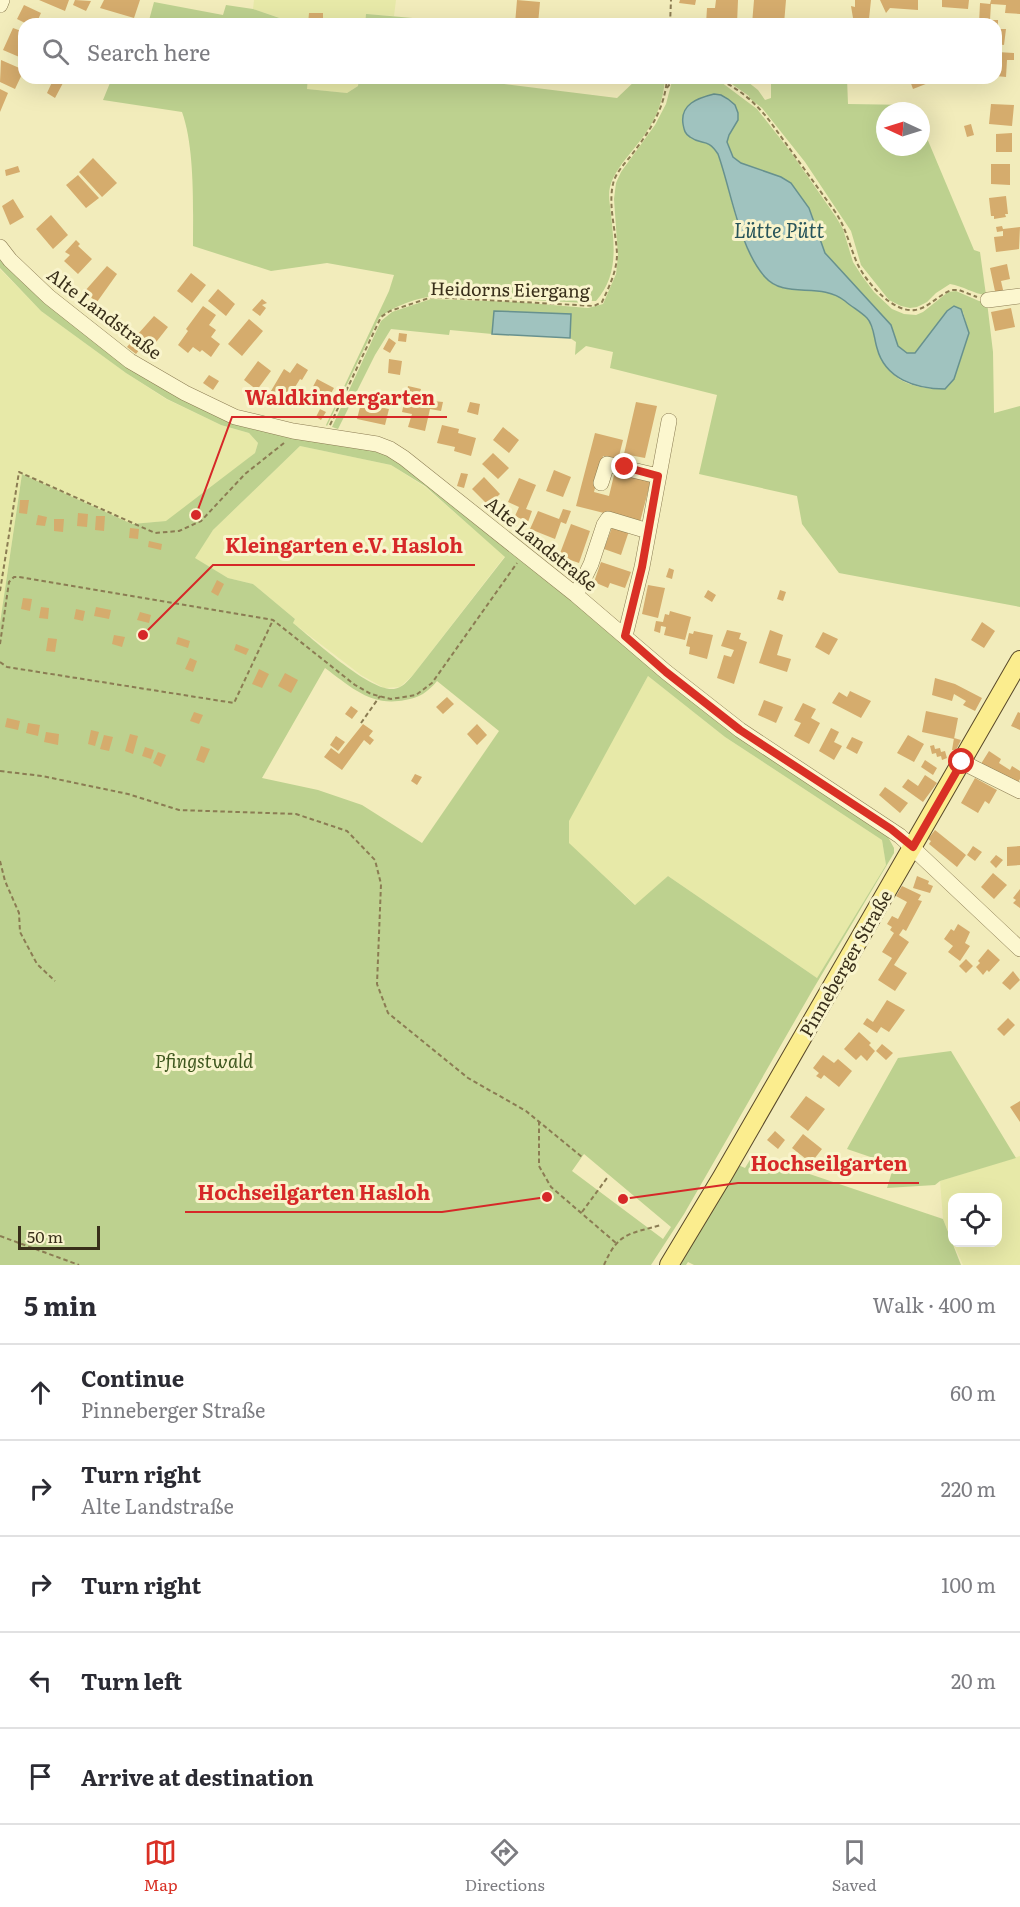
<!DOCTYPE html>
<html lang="en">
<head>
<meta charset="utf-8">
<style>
  :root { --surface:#fff; --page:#f7f7f7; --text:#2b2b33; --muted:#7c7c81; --line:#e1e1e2; --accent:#d93025 }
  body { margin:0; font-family:Literata,serif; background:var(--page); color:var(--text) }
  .controls { position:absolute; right:18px; bottom:18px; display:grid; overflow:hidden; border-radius:12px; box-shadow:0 6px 24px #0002 }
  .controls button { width:54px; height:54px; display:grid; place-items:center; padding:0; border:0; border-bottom:2px solid var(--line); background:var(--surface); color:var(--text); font:30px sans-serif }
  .compass { position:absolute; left:876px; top:102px; width:54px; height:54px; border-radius:50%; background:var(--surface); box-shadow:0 6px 24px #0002; rotate:274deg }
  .scale { position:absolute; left:18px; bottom:15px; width:82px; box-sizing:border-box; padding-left:6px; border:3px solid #392f1a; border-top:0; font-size:16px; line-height:21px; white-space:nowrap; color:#392f1a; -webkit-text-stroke:4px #f9f4cc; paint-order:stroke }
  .stop { position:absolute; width:18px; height:18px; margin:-14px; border:4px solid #d93025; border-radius:50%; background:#fff }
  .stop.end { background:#d93025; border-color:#fff; box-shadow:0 2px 6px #0008 }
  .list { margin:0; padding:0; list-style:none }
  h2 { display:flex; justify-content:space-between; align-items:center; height:78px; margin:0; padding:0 24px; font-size:26px }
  h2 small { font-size:20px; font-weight:400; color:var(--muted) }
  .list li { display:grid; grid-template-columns:39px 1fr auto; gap:18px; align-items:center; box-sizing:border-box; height:96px; padding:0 24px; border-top:2px solid var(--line) }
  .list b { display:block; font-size:22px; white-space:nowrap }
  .list p { margin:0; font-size:20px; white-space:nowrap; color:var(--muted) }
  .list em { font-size:20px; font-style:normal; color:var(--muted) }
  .icon { flex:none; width:33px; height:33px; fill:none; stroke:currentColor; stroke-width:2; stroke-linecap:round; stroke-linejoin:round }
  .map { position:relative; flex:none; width:1020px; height:1265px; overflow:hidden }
  .search { position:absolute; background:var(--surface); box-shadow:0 6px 24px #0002; left:18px; right:18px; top:18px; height:66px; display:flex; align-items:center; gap:15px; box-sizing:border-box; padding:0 21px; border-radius:18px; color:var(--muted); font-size:22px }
  .sheet { height:558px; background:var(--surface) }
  nav { display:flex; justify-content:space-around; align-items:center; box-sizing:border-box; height:84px; border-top:2px solid var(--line); background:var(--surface); font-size:16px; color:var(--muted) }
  nav a { display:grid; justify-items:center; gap:3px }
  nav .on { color:var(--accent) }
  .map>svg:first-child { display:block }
</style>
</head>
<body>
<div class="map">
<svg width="1020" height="1265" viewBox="0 0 1020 1265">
  <rect width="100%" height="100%" fill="#f2ecbb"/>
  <path fill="#e7e9a8" d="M254,0H396L394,16L366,14L365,24H298L253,9Z
    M308,78H359L358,86L347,93L307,89Z
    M0,269L41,311L126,373L166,399L221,425L249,433L258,443L255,453L193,503L167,521L132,524L22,474L0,623Z
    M300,446L391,465L425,487L505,556L413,675L400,687L384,688L361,675L293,623L295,619L253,584L228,578L194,558L213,530Z
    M648,676L725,737L882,840L886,865L817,978L668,876L636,905L569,844L568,821Z
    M1020,1156V1265H963L953,1243L998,1242V1198H952V1241L943,1219L940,1181Z"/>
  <path fill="#bdd18f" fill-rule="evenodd" d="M154,2L223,15L226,5L253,9L297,24H148Z
    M366,14H367L481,24H365Z
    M112,78H308L307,89L347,93L358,86L359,78H489L488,82L617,98L638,78H665C663,109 651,128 632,151C624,161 613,174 610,187C608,195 610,205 611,214C614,245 619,275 596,301H587L586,303L443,295C422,296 395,305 379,318L327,426L326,425L389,291L394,275L327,263L271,271L193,246C193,207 195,148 182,112L103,100Z
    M677,78H711L721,82L757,109L790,151L836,217L843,229L853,262L862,276L874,292L892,309L904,314L916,315L923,312L948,292L956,291L979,301L987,302L993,352L994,413L1020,406V607L839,573L802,524L797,496L699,474L717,395L610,368L613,352L586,346L575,355L576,342L570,338L571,315L494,311L492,334L450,330L449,335L391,329L375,355L338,429L332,427L381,321L392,312L431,299L517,302L588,308L603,304L616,274L618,256L614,199L616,183L621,172L655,125L666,104L672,81ZM721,95L735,105L738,120L729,135L727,142L733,157L741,163L791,183L809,208L825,253L891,325L898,346L907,353H915L947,311L963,312L969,333L954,379L945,389C924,389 901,386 887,368C881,361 878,348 875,339C873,333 871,322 867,318C861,311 838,295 829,292C810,286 784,296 768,280C736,246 733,195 718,154L712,145C692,136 677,139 685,109Z
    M723,78H743L758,90L765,100L771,98V78H847L848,104L913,105L915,111H885V147H921V124L974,250L980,252L986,295C974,294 963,286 950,284L936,293L927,302L917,307L910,308L901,306L889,300L861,265L851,231L805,162L762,108L749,98V96Z
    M0,256L49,304L240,422L390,453L888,837L894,848V853L812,991L684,1214L651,1265H0V623L22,474L132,524L166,521L255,453L258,443L249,433L221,425L167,399L126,373L41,311L0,268ZM300,446L391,465L425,486L505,557L413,675C408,681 402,688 394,689C370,692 313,639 293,623L295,619L253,584L228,578L195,558L213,530ZM325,668C351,687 371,707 405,700C419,698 428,692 437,681L499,731L422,843L362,805L318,790L262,778ZM648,676L725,737L882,840L886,865L817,978L668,876L635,905L569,843V821ZM584,1154L671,1227L663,1239L572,1171Z
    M951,1051L1016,1158L940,1181L935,1185L887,1188L894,1165L847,1149L848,1147L898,1058Z
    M753,1155L943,1219L961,1265H694L688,1262L686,1265H675L736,1164L745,1168Z"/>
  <path fill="#a0c3bf" stroke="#67918e" stroke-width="1.5" d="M714,94L721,95L728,99L735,105L738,113V120L729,135L727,142L733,157L741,163L781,177L791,183L809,208L825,253L891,325L898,346L907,353H915L947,311L954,306L961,309L969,333L954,379L945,389C916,389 885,379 877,348C874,339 874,325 867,318C861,312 852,307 845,301C820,281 785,300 765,277C739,248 731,190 718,154C707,137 702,146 690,137C685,134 684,130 683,124C680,104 698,98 714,94Z
    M494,311L571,314L570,338L492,334Z"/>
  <path fill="#d5ac6d" d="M39,0H69L65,11Z
    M75,0L91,1L86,11L73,5Z
    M104,0H140L134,18L100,8Z
    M517,0L540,2L538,24H515Z
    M680,0H696L695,5L679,3Z
    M716,0H738L737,24H706L707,8H715Z
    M754,0H786L784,24H752Z
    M855,0H871L869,19L853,18L851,6L855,7Z
    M880,0H918V10L890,8L886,13Z
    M942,0H969L968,9L942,7Z
    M991,0H1020V14L1005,13L1006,5L991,4L990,20H998V29H1006L1004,45L996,44V24H979L980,3L990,4Z
    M24,5L41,13L36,24H27L17,19Z
    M309,13H323V24H308Z
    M13,28L24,32V59L3,50Z
    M997,52L1014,53V60H1007L1006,77L996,76Z
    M1,60L24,70L15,89L0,82Z
    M54,78L63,83L55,98L47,93Z
    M909,78H941L913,89Z
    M0,89L8,93L0,112Z
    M991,104L1014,105L1012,126L989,124Z
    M971,124L974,135L967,137L964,126Z
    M1012,133V152H996V134Z
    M93,158L117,183L102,197L79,172Z
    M991,164H1010V185L991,184Z
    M18,166L20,172L6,176L5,170Z
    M78,175L99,198L86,208L66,185Z
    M1006,196L1008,214H1005L1006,217L994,219V216H991L989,198Z
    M13,199L24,217L10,225L2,206Z
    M51,215L68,235L53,249L36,229Z
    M1002,226L1003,229L1020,227L1019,249L996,252L994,237L1003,236V231L997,232L996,227Z
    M76,240L80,244L78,246L92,259L78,274L64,261L70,255L65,252Z
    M1007,264L1010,279L1001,281L1004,294L996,296L990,268Z
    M107,266L117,274L97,302L84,292Z
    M191,273L206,285L192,303L177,291Z
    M218,289L235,304L226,316L208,301Z
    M262,299L267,303L262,305L266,308L260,316L252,310Z
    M203,306L216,315L209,325L216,330L211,337L220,344L211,357L202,350L200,352L193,347L188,353L178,345L188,331L186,329Z
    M1011,308L1015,327L995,331L991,312Z
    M154,316L168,327L153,346L138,334Z
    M249,319L263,331L242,356L228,344Z
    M399,333L407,334L406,342L398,341Z
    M135,337L144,344L136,354L127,347Z
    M389,338L396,343L390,353L383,349Z
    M389,359L402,361L400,375L388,373Z
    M258,361L271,371L257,390L244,380Z
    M297,363L308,370L302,380L300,379L284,405L268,396L284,369L290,373Z
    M209,375L219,381L213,390L203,383Z
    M317,379L334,388L323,408L307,398Z
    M408,386L421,389L420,392L427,394L425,404L431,406L433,401L443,402L441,411L430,409L425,431L408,427L412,414L402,412Z
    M470,402L480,404L478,415L467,412Z
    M636,402L657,406L645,458L624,454Z
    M361,403L389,409L385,425L357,419Z
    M320,409L326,412L321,420L316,417Z
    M442,425L459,429L458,433L476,438L471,456L454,451L455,447L437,443Z
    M503,427L519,440L509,453L493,440Z
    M595,433L623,440L618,460L603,456L594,492L609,496L615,471L651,480L640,522L576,506Z
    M493,453L509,468L498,479L482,464Z
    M554,470L571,477L563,497L546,491Z
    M461,473L468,474L464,488L457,486Z
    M484,477L500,494L488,505L472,489Z
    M519,478L536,485L526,509L532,511L528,522L515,516L519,507L508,502Z
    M20,500H29L27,514L19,513Z
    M195,508L202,515L197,520L195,518L193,520L189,514Z
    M563,509L571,511L566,524L561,522L555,539L530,529L538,511L559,519Z
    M78,513L88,514L87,527L77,526Z
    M38,515L47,517L45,526L36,525Z
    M96,516H105L104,531L95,530Z
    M54,519H64L63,532L54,531Z
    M571,524L590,531L579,563L559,556Z
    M613,525L629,531L621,555L604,549Z
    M130,528L139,529L138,539L129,538Z
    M149,541L162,544L161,550L148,547Z
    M601,562L631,572L625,588L610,583L608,588L594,582Z
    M669,568L674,570L672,579L666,577Z
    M217,580L224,584L218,596L211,592Z
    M648,585L665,588L658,618L642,614Z
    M708,590L716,595L712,602L704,597Z
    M780,590L786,592L783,601L777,599Z
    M23,598L32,599L30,611L21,609Z
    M41,607L49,608L48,619L39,618Z
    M96,607L111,610L109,619L94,616Z
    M76,609L85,611L83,621L74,619Z
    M670,611L691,617L685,640L664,635L666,627L661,626L660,633L654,631L656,621L663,622L665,614L669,615Z
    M140,612L151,615L149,623L137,620Z
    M982,622L995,631L984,648L971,640Z
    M727,630L741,633L739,639L747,642L734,684L717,678L724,655L731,657L734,650L721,646Z
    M770,630L783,635L777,655L791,659L787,672L759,663Z
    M694,631L713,635L707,659L689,654L690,647L686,646L689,633L693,634Z
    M823,632L838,639L829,655L815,647Z
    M114,635L125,637L122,647L112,644Z
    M178,637L190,641L188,648L176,644Z
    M48,638L57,639L55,652L46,651Z
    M236,644L249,649L246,655L234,650Z
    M190,658L197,661L193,672L185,669Z
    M259,669L269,674L262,688L252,684Z
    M285,673L298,680L291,693L278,686Z
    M935,678L955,684L982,698L975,711L963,705L966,701L954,694L952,701L932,695Z
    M850,691L871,701L861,718L832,703L839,692L847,697Z
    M447,697L454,704L443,714L436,707Z
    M764,700L783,707L776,723L758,715Z
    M803,703L816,709L811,718L820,723L809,744L794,736L801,723L794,720Z
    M351,706L358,711L352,719L345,714Z
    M926,711L958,718L954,739L922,732Z
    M194,712L203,715L199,724L190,721Z
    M1018,712L1020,713V730L1011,726Z
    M7,718L20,721L18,730L5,727Z
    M28,723L40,725L38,736L26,733Z
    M363,724L373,731L369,736L374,740L370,745L364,740L342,770L324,757L331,748L339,754Z
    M477,724L487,735L477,745L467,734Z
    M831,728L839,732L834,742L842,746L834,760L819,751Z
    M91,730L99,732L95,746L88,744Z
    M46,732L59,734L58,745L44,742Z
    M130,734L138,736L133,754L125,751Z
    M104,735L113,737L109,751L100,749Z
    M908,735L924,744L914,762L897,753Z
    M336,736L345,742L338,751L330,745Z
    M852,737L863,742L857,754L846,748Z
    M954,738L961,740L956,750H952Z
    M934,745L935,749L940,748L941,752L945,751L947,758L942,760L941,756L937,757L936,753L932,754L930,746Z
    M201,746L210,749L204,763L196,760Z
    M145,747L154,750L151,759L142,756Z
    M989,751L1001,759L999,763L1010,770L1012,766L1020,771V779L1014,789L979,767Z
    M158,752L166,755L161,767L153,763Z
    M925,760L937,768L933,775L921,767Z
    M415,774L422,777L417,785L411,781Z
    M925,775L937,783L923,802L902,787L908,779L918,786Z
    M975,778L997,790L989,804L985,801L978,813L961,803Z
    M885,787L908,803L900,813L879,795Z
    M935,830L966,855L957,867L929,844L931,841L928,839Z
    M973,846L982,852L975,861L967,855Z
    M1020,846V865L1007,866V847Z
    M996,855L1003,860L996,868L990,862Z
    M993,873L1007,885L994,899L981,887Z
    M917,876L929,881L928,884L933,886L930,893L913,888Z
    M902,886L921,895L918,900L922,901L906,931L903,929L899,935L909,942L894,965L907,973L895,991L878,980L892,958L882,952L894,933L890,930L892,927L887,924L892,916L898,919L907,902L896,896Z
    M1020,889V908L1013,903L1016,900L1013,898Z
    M958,924L970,932L965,943L970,946L960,961L948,952L953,946L944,939L951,929L954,931Z
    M988,949L1000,960L989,972L987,970L983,975L976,967L980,963L978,961Z
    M966,959L973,966L966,973L959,966Z
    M1013,971L1020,980L1010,990L1002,983Z
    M887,1000L905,1010L889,1032L881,1027L877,1033L863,1024L867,1018L873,1022Z
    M1008,1018L1015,1025L1004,1036L997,1029Z
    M859,1032L871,1043L869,1045L875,1051L867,1061L861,1055L856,1060L844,1049Z
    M882,1044L893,1053L886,1060L876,1051Z
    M823,1055L834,1063L838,1059L852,1071L839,1087L824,1075L821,1079L816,1076L819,1073L813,1068Z
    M806,1096L825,1109L808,1131L790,1117Z
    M1020,1101V1122L1010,1107Z
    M775,1131L785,1140L778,1149L767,1140Z
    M803,1134L822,1149L811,1163L792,1148Z"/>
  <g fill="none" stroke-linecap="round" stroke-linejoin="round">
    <g stroke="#8b7c53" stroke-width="16">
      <path id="minor" d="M0,5L2,0
        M0,247L10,260L49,297L130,361L185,393L235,417L293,431L377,444L390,449L404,458L576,595L666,672L740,730L900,836L1020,949
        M988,300L1020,296
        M601,483L607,464L658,476
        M576,595L591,564L604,525L608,519L648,531
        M625,636L642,567L669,421
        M962,762L1020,791"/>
    </g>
    <g stroke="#584829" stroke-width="20">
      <path id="major" d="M669,1265L722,1177L1020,660"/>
    </g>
    <path stroke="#8b7c53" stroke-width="2" stroke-dasharray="4.5 3" stroke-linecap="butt" d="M670,24L671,0
      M714,78C735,85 755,102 769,120L836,213C847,230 850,248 858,265C867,283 893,313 915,310C929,308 939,294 952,290H959L977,297
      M667,88L674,78
      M330,425L381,317L390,311L432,297L594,306L602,302C609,287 617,271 617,254C616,231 608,206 613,184C615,174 624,164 630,157C649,132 665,109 667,78
      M0,591L19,472L155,533L179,531L201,521L245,474L284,443
      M0,644L9,582L14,577H19L273,620L355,685L371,694L391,699L416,695L432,683L517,563
      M0,662L7,667L234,703L273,620
      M361,723L380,696
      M0,771L42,776L128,794L179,810L296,814L347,831L375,860L381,884L377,984L388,1013L468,1078L526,1111L582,1157
      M0,861L5,881L19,913L20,932L37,964L55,981
      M539,1121V1166L551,1187L616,1243
      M582,1212L607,1178
      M0,1236L79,1265
      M604,1265C618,1232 630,1234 661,1225"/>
    <use href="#minor" stroke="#fcf7cf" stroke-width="15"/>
    <use href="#major" stroke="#fbed8e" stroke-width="18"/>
  </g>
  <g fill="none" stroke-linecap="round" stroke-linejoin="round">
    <path stroke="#d93025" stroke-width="8" d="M625,467L658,476L642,567L625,636L666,672L740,730L891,829L913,847L962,762"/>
  </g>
  <g text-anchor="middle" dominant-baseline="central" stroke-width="6" stroke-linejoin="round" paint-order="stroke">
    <g font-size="18" fill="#392f1a" stroke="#f9f4cc">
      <text transform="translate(510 289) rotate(1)">Heidorns Eiergang</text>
      <text transform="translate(105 313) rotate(37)">Alte Landstraße</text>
      <text transform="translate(542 543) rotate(39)">Alte Landstraße</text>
      <text transform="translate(845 963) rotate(-60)">Pinneberger Straße</text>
    </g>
    <g font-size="18" font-style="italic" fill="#3e571e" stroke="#f9f4cc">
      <text x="204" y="1060">Pfingstwald</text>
    </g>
    <g font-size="20" font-style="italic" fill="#27545a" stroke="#f9f4cc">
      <text x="779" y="229">Lütte Pütt</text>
    </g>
  </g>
  <path fill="none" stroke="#d62828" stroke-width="2" d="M196 515L232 417H447M143 635L213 565H475M623 1199L738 1183H919M547 1197L442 1212H185"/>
  <g fill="#d62828" stroke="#f9f4cc" stroke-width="2">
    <circle cx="196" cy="515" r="6"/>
    <circle cx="143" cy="635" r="6"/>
    <circle cx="623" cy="1199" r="6"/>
    <circle cx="547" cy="1197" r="6"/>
  </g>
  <g font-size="20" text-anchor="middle" font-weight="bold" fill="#d62828" stroke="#f9f4cc" stroke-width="6" stroke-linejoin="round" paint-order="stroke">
    <text x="340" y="405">Waldkindergarten</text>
    <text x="344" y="553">Kleingarten e.V. Hasloh</text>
    <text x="829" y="1171">Hochseilgarten</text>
    <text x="314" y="1200">Hochseilgarten Hasloh</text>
  </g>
</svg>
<div class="controls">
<button><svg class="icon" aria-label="locate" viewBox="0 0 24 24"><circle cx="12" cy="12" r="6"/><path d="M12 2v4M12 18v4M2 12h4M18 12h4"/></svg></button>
</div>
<svg class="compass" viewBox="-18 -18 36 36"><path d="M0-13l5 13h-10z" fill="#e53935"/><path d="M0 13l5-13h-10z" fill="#7c7c81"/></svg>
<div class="scale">50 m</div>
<div class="stop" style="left:962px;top:762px"></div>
<div class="stop end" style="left:625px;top:467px"></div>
<div class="search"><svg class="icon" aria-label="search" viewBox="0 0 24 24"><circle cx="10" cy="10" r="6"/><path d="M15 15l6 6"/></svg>Search here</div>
</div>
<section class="sheet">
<h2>5 min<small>Walk · 400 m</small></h2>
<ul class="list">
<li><svg class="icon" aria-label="ahead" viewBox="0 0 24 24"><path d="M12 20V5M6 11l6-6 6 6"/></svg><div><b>Continue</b><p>Pinneberger Straße</p></div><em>60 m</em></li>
<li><svg class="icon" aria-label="right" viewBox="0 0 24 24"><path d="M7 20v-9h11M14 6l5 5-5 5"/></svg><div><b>Turn right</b><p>Alte Landstraße</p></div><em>220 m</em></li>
<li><svg class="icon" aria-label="right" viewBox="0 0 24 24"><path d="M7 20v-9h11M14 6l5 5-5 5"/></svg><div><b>Turn right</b></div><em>100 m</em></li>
<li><svg class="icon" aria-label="left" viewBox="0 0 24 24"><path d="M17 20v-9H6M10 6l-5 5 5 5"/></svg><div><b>Turn left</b></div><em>20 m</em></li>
<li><svg class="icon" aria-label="arrive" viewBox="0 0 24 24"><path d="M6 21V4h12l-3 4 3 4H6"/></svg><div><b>Arrive at destination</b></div></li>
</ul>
</section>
<nav>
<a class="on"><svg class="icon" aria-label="map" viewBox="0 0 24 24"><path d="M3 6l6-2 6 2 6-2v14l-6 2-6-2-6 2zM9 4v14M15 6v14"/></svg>Map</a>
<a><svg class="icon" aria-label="directions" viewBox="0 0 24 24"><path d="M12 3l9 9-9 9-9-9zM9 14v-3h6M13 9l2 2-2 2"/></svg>Directions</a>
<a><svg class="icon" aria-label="saved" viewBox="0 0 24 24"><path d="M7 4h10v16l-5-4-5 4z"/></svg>Saved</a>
</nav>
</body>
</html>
